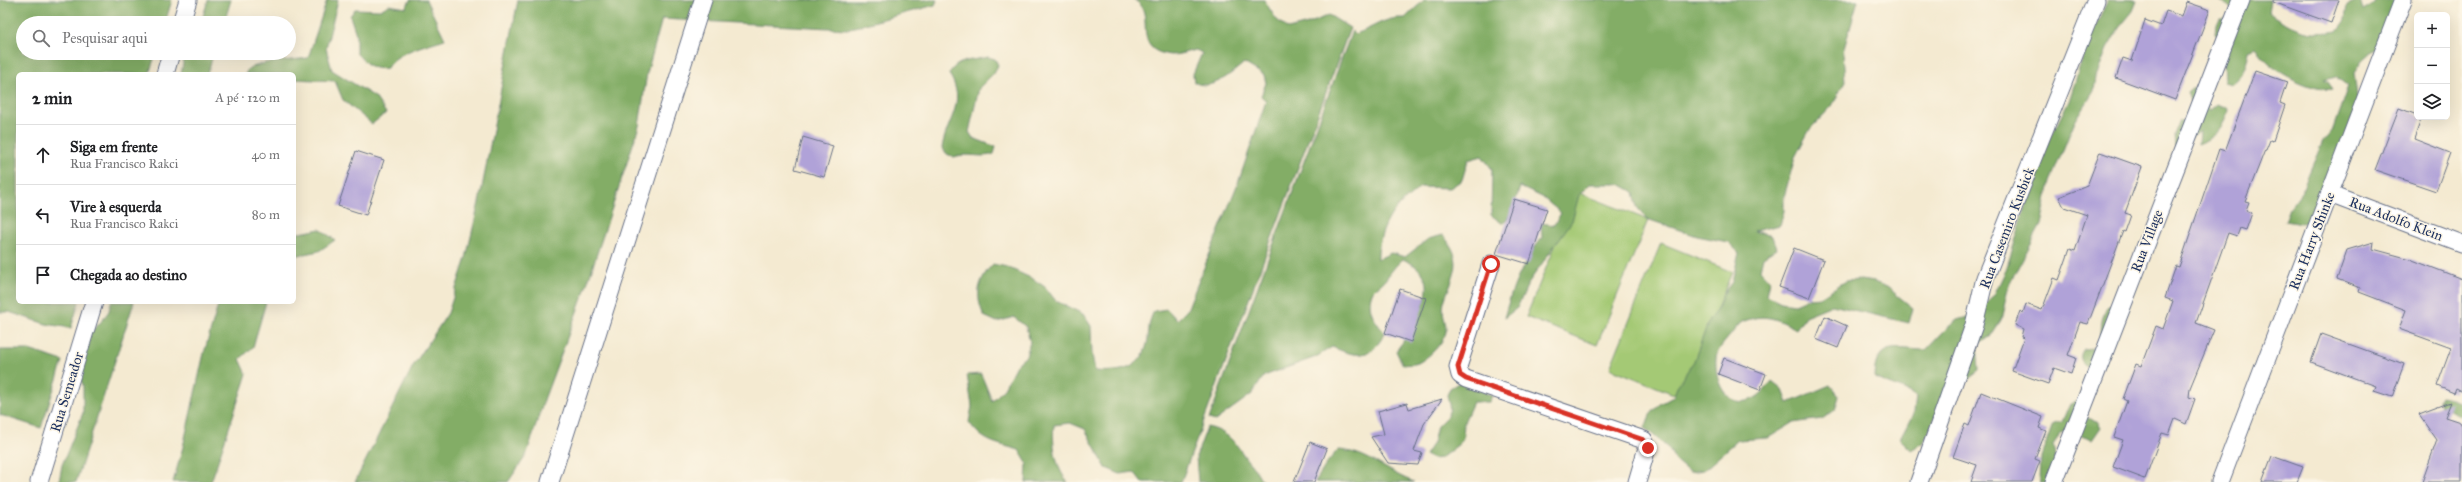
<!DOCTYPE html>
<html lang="pt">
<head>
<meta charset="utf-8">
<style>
  :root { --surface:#fff; --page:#f2f2f2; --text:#202124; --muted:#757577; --line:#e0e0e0 }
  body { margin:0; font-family:"IM FELL Great Primer",serif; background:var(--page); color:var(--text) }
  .controls { position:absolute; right:12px; top:12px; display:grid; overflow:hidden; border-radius:6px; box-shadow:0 4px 16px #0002 }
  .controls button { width:36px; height:36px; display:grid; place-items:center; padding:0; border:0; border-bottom:1px solid var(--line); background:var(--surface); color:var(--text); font:20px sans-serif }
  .stop { position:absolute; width:12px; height:12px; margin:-9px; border:3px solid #d93025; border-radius:50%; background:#fff }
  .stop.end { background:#d93025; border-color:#fff; box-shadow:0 1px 4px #0008 }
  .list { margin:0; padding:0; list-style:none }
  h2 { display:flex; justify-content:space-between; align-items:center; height:52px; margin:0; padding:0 16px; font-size:17px }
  h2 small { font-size:13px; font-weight:400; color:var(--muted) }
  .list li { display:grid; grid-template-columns:26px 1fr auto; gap:12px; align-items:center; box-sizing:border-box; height:60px; padding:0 16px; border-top:1px solid var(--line) }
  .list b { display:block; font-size:15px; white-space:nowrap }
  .list p { margin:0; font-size:13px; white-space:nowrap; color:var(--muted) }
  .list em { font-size:13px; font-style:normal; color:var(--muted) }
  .icon { flex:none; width:22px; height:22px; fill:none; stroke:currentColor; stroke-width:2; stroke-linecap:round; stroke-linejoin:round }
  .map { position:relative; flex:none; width:2462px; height:482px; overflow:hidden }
  .search { position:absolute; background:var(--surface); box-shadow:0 4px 16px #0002; left:16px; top:16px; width:280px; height:44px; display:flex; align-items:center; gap:10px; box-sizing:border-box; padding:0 14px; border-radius:22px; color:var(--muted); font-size:15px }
  .panel { position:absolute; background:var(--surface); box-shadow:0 4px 16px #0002; left:16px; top:72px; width:280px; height:232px; border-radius:6px }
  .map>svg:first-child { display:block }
</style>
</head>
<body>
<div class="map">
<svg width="2462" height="482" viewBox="0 0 2462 482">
  <rect width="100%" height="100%" fill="#fcf5e5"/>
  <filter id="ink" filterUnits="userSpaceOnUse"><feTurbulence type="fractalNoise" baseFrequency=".025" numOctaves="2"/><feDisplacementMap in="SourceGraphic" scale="8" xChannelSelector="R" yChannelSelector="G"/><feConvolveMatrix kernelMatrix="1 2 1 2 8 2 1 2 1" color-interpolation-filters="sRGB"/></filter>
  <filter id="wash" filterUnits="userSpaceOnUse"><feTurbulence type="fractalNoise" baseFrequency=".012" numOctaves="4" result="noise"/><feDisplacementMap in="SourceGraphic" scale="16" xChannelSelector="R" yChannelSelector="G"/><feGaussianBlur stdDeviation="0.9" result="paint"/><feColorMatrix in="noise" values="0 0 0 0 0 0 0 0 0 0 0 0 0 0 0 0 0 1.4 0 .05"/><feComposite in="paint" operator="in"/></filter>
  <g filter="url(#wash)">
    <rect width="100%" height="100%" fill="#f4ead1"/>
    <path fill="#a4c974" stroke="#607c69" d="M1577,192L1648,220L1597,345L1526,317Z
      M1661,243L1732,272L1681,397L1610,368Z"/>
    <path fill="#83ad66" stroke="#4f6e62" d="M0,0H172L165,23H23V53H156L149,74H18V302H79L71,328L46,324L9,312H0Z
      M208,0H231L224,23H201Z
      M327,0H338L326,48L332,70L375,97L386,113L372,124L343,100L335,81L294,79V74H245L249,68L265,63L308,58Z
      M410,0H426L445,39C427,45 395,52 387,68C371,71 366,63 356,53V34L350,16L355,9L380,10L389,5L406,8Z
      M518,0H937L935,5L847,29L662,19L647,73L639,126L584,293L545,397L526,456L508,482H355L413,366L448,313L466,258L480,198Z
      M1134,0H1264L1276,19L1288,29L1308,24L1329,15L1350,28L1181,482H1142L1134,472L1120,474L1106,468L1085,429L1070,423L1054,425C1052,442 1055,468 1068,482H1026L1027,463L1019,450C996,443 983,443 969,422L972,406L967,375L981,374L992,401L1003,390L1016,365L1026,356L1030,342L1026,327L1014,317L997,322L984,316C975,296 977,281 993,264L1007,267L1033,279L1045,287L1056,301L1083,314L1091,326L1092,354L1095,371C1122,373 1144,369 1148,338C1149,327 1149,321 1154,311L1167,309L1177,320L1187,310L1238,183L1266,101L1261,96L1266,83L1264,75L1244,63C1231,74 1211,92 1194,82L1193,74L1202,53L1196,50C1185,52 1175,57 1165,54C1131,47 1157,11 1134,0Z
      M1424,0H1858L1843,52L1845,81L1832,106L1810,129L1795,157L1784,197V211L1780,225L1754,231L1772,236L1776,249L1763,257L1760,270L1770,281L1767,295L1781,302L1795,304L1809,298L1820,297L1846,281L1860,280L1874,282L1887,287L1913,308L1909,323L1832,305L1805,316L1796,329C1777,318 1763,313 1742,322C1737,325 1732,334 1728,338C1723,344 1716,352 1716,359C1714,400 1746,419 1772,381L1783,390L1788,403L1830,385L1839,396L1835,410L1822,419L1793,423L1768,438L1738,440L1704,470L1689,472L1676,461L1668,448L1645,428L1650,415L1660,404L1673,397L1678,385L1694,361L1709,320L1718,308L1723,294L1732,282L1739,253L1728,242L1697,236L1647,219L1637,207L1634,192L1620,184H1590L1579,195L1572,221L1529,282L1517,308L1504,318C1512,288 1522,263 1542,238L1541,223L1554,225L1561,213L1542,197L1520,187L1512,211L1503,224L1491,215L1492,169L1482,156L1468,160L1462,180L1450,188L1420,187C1413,194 1406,199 1399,206C1386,218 1377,242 1378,259L1391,253L1405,257L1428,239L1443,235C1466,263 1453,273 1444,302C1441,314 1447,323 1446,332C1443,344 1428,358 1418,363C1414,365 1407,364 1403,365L1396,351C1407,337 1433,298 1426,280C1422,269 1413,264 1403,259C1395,266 1391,272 1385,280C1382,284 1376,287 1373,291C1365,307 1375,322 1385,333C1371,359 1358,358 1332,347L1316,357L1264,376L1252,394L1215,421L1209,419L1352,31L1355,34C1374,28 1383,17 1405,18Z
      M2108,0L2137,1L2133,11L2119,28L2107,49L2096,77L2094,91L2074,123L2050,182L2041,225L2009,284L2001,320L1990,337L1977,344L1979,371L1967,380L1953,379L1924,442L1911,450L1900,439L1914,412L1916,397C1903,387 1888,386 1874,377C1876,339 1898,350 1926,350L1946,329L1957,320L1971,316L1994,295L2006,270L2042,155L2070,98L2088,41Z
      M2219,0H2270L2268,12C2290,28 2310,36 2337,31L2345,20L2347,5L2359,0L2362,10L2374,3L2375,0H2399L2384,41L2362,61L2354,73L2358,104L2315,219L2301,224L2285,221L2290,208L2299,196L2323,141L2333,129L2348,86L2336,77L2323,80L2328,82L2333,89C2316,93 2277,73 2265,60C2261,56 2260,51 2256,47L2249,50C2247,64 2244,75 2232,84L2224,82L2222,37L2215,33L2216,25L2220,19H2227L2232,9Z
      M185,53H214L207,74H181Z
      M988,57L995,59L998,65L995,72L979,88L969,132L973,138L996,147L994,154C981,159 968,152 954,157L947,154L942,148C946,120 968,103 949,74C957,59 971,61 988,57Z
      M2193,88L2200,91L2209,111L2217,104L2228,109C2226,126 2212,139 2198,144L2199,131L2178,148L2175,146L2174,135L2180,120H2188L2192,108L2187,93Z
      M320,229L335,240L319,251L294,256V232L300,233Z
      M111,302H134L76,482H59L62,465L83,413V385L77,371L89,333L100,323L109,311Z
      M219,302H266L253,347L240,359L247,374L211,482H173L183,447L204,353Z
      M2108,307L2116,308L2092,370C2084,365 2076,359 2084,349L2095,348C2105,336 2095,321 2108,307Z
      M0,350H29L63,361L41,428L0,415Z
      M1462,381L1492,396L1489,402H1473L1464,422L1463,438L1459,444L1441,458L1433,459L1425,455L1433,443L1437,426L1447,416L1450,409L1447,395L1450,388Z
      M2440,396L2451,398L2462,403V416L2440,406L2438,400Z
      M2075,401L2083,403L2086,418L2097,421L2101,427L2092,440L2068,431L2061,433L2053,445L2059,482H2040L2041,457L2052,427L2054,424L2062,422L2069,405Z
      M1207,427C1224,430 1234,440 1243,454C1249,464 1258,470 1262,482H1198L1196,457Z
      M1338,450C1367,451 1388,473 1414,482H1315L1329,460Z"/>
    <g id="blocks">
      <path fill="#b0a2d8" d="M2273,0H2339L2331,23L2273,2Z
        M2187,2L2210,10L2175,100L2116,78L2123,58L2132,61L2145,20L2161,26L2166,11L2182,16Z
        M2255,71L2287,82L2280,103L2285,105L2273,141L2270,140L2266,150H2265L2245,201L2249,202L2246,210L2252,213L2246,230L2240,228L2237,236L2228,233L2196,323L2214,330L2190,388L2189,397L2195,399L2186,424L2175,419L2169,435L2162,433L2145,479L2113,467L2123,440L2114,437L2127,401L2123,399L2136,364L2141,366L2156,326L2163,329L2173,301L2165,298L2176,266L2179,267L2219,149L2225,151Z
        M2399,108L2417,115V117H2422L2414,139L2450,153L2436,191L2375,170Z
        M803,137L833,146L824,177L795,169Z
        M356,151L384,160L366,215L338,206Z
        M2100,152L2142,167L2125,213L2131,215L2125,232L2123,231L2088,324L2080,322L2068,355L2076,358L2071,374L2054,368L2048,384L2012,371L2024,338L2021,337L2023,329L2015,325L2020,311L2023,313L2026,304L2042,310L2054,278L2059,280L2070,249L2075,251L2087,215L2064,207L2059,197L2087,186Z
        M1514,199L1547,209L1529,264L1496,254Z
        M2374,242L2373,249L2410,259L2462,279V391L2456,388L2454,393L2437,386L2451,348L2399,329L2406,310L2359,292L2360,288L2337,279L2347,250Z
        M1794,248L1824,260L1809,298L1779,287Z
        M1400,289L1426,298L1411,342L1385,333Z
        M1825,316L1847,326L1838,348L1816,339Z
        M2321,334L2404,364L2392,397L2374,391L2376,386L2311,362Z
        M1724,358L1766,374L1760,390L1718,374Z
        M1981,392L2043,417L2039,428L2046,431L2035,459L2040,461L2032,482H1971L1977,465L1953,457L1965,424L1969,426Z
        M1442,399L1424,424L1414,451L1422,453L1418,465L1388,463L1371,437L1384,434L1378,411L1407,403L1409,409Z
        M2451,402L2445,417L2460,422L2462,426V482H2422L2437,440L2419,414Z
        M1310,442L1327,449L1314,482H1294Z
        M2272,456L2303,467L2297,482H2262Z"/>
    </g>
  </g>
  <g filter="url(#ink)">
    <use href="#blocks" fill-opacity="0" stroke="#677086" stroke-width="1"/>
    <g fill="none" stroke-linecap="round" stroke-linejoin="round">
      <g stroke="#677086" stroke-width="19">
        <path id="street" d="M181,23L188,0
          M165,74L171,53
          M2330,194L2462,244
          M1491,264L1458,367L1460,375L1466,379L1644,440L1647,448L1637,482
          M39,482L94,302
          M550,482L703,0
          M1919,482L1974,325L1985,278L2096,0
          M2054,482L2241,0
          M2220,482L2403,0"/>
      </g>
      <use href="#street" stroke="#fff" stroke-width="17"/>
    </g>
  </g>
  <g fill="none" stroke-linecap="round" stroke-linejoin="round" filter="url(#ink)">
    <path stroke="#d93025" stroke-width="5" d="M1491,264L1458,367L1460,375L1466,379L1644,440L1648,448"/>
  </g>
  <g text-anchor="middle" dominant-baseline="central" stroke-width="3" stroke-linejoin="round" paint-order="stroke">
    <g font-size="14" fill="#1b2f5e" stroke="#fcf5e5">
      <text transform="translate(2396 219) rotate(21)">Rua Adolfo Klein</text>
      <text transform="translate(2007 228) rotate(-69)">Rua Casemiro Kusbick</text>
      <text transform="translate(2147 241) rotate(-69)">Rua Village</text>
      <text transform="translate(2312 241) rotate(-69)">Rua Harry Shinke</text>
      <text transform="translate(67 392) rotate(-73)">Rua Semeador</text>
    </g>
  </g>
</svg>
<div class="controls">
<button>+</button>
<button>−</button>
<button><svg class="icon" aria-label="layers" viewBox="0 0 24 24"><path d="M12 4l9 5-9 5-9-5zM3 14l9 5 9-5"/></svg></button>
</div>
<div class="stop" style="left:1491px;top:264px"></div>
<div class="stop end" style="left:1648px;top:448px"></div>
<div class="search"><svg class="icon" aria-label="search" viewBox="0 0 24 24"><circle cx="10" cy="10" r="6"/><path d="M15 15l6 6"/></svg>Pesquisar aqui</div>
<section class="panel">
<h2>2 min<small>A pé · 120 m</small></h2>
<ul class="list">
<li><svg class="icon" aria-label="ahead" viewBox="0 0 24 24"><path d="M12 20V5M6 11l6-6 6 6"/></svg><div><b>Siga em frente</b><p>Rua Francisco Rakci</p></div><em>40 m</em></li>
<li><svg class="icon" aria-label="left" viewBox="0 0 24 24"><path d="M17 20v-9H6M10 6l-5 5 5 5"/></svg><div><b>Vire à esquerda</b><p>Rua Francisco Rakci</p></div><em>80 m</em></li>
<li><svg class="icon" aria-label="arrive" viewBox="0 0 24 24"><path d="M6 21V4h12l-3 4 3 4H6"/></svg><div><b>Chegada ao destino</b></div></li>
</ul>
</section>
</div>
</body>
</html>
